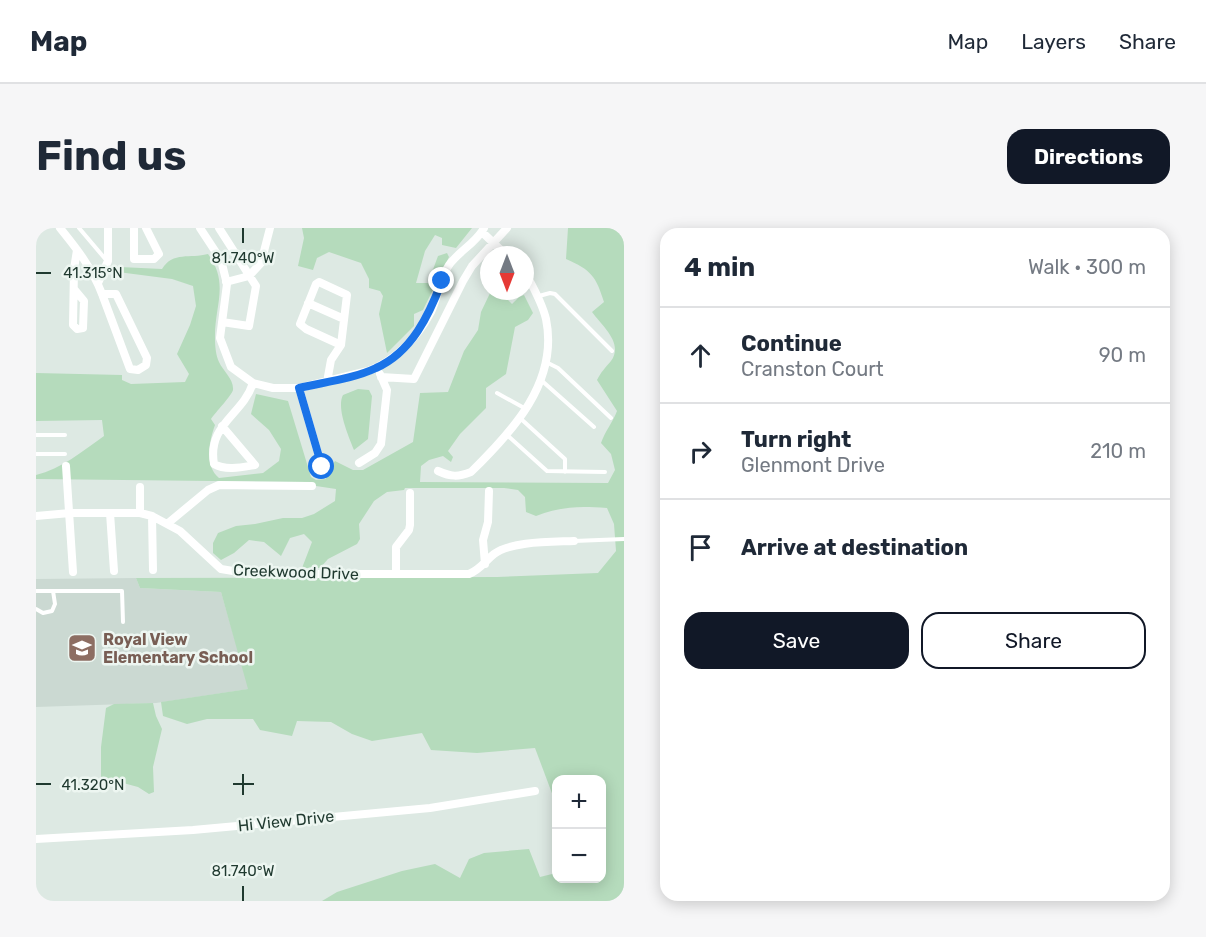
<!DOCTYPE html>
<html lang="en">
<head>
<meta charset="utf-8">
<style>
  :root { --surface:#fff; --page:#f6f6f7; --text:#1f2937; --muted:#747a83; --line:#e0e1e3; --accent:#111827 }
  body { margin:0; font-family:Rubik,sans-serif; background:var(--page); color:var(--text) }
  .controls { position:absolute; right:18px; bottom:18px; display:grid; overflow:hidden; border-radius:12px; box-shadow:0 3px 15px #0003 }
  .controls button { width:54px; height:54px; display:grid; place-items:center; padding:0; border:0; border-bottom:2px solid var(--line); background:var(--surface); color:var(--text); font:30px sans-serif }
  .compass { position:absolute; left:444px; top:18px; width:54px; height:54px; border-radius:50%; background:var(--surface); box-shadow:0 3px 15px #0003; rotate:180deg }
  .stop { position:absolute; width:18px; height:18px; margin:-14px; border:4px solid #1a73e8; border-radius:50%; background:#fff }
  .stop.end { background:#1a73e8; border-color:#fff; box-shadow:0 2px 6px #0008 }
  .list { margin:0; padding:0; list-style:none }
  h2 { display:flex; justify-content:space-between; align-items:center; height:78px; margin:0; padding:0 24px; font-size:26px }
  h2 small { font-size:20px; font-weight:400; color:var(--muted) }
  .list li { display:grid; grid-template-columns:39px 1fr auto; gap:18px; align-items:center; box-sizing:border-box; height:96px; padding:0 24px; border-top:2px solid var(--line) }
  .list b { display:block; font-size:22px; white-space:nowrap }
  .list p { margin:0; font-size:20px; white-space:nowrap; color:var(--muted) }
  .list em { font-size:20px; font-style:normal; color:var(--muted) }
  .actions { display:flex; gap:12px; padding:18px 24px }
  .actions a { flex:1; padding:14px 0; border:2px solid var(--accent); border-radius:18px; text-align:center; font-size:21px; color:var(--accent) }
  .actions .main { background:var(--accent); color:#fff }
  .icon { flex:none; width:33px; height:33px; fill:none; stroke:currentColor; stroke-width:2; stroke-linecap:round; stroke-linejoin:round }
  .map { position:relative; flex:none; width:588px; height:673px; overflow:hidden; border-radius:18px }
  header { display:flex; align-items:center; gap:36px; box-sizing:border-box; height:84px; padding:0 30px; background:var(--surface); border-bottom:2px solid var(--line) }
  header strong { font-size:28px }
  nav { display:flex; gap:33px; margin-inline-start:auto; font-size:21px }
  .intro { display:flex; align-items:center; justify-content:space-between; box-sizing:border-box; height:144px; padding:0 36px }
  h1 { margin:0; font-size:42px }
  .button { padding:15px 27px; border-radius:18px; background:var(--accent); color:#fff; font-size:21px; font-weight:700 }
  main { display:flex; gap:36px; padding:0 36px }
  aside { flex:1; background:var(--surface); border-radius:18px; box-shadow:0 3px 15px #0003 }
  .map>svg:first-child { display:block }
</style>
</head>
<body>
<header>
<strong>Map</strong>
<nav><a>Map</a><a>Layers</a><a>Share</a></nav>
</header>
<div class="intro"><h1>Find us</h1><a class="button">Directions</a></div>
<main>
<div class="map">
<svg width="588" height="673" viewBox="0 0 588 673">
  <rect width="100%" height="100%" fill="#dde9e3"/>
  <path fill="#cbd9d2" d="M100,350L104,360L185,364L213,461L120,475L0,479V351Z"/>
  <path fill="#b5dbbc" d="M266,0H436L420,20L406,17V10L399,7L389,23L380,55H392L402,28L411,25L413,29L387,82L378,86V98L351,125L343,86L347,68L344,63L333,60V51L325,35L293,24L281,30L277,42L262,38L268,10Z
    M532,0H588V673H286L301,664L366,643L399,636L424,650L433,631L448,625L493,621L504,649L520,645V650H566V552H520V576L499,520L441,525L395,522L386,505L336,513L316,506L295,494L261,493L256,508L224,502L217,491H171L151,496L127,488L125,474L212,461L185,364L104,360L100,350L461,349L562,345L580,323L578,296L571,280C543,278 527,278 500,288L490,284L489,269L482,262L468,260H369L368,262L351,264L338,273L323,296L324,311L321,316L292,331L284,340H266L276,314L268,306L254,310L245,328L228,314L213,312L198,325L185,332L177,325V315L182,305L200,298L219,296L247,290H266L278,286L299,273L300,261L280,258L272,254L0,251V247C25,241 47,223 68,208L66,192L0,193V145L86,147V152L95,156L149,154L153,146L141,126L154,97L160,78L157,58L136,51L82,44L84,39L126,41C137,23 154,31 172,26C194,56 178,78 179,111C179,118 180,128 183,134C187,143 198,151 197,162C196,167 179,185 175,191L179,197C173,214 168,237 183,250L227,245L243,233L245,221L233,202L215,186L220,166L252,173L275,249L280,252L290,251V247L299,233L317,242H327L377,214L384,165L412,164L428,123L442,102L445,84L455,63H471L472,72L476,76L483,69L488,67L497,85L492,92L479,99L470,146L450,160V180L424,206L412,223L417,229L415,234L407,228L393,232L385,238L384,254L572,255L579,242L575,226L565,215C569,203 577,194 581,183L561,152C565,144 569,140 575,133C588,115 566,98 556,84L568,74C560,48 555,42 530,31Z
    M322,161L333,162L336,168L332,211L318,222C313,209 300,180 307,167Z
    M117,475L120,488L126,501L117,539L118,564L113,566L102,559L65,549V519L70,480L78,476Z"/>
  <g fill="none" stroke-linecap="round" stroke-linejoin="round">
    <path stroke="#fff" stroke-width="4" d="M43,0L71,33
      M503,68L514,65L519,66L576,123
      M510,134L522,140L575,190
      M505,152L558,199
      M461,165L490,181
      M484,190L529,231V244
      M0,207H29
      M471,207L511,243L569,244
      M0,226H29
      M538,313L588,311
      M0,363H86L87,394
      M0,381L7,385L16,383L19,376L17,363"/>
    <path stroke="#fff" stroke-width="8" d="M24,0C41,21 56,40 66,66L94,141L102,142L110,137L111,130L80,66H66
      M98,0V31H118L123,26L110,0
      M164,0L185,32L191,56L184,110L195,139L217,155L237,160H263L332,143C359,133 382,109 395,84C402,69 404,50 413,37C423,23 440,15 448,0
      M183,0L220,58L213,98L186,94
      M446,4L470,27
      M190,54L213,48L225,35L234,0
      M62,55L72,33V0
      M38,61L48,73L47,100L41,101L37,97L38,41L41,22
      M272,75L308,91
      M345,149L378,151L427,53L436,38L471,0
      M291,154L295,132L305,117L311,67L283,54L280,56L264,96L270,101L305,117
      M263,160L286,239
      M186,198L219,237C207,239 190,243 178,236C171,196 207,187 217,155
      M323,235L339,225L345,216L351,162L344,146
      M30,238L37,344
      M402,243C415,249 422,249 435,244C476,204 523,154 510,91C506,74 497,59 489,44
      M104,259V285
      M74,285L78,343
      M0,288L34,285H104L116,288L144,303L185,341L215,346H433C445,341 449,333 458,326C475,313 517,314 538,313
      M116,288L117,342
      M131,296L172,262L183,257L276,258
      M449,336L447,312L452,294L453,263
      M360,346V319L373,302L374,297V265
      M0,611L157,602L394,580L499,563"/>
  </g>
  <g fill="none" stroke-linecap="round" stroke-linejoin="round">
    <path stroke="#1a73e8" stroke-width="8" d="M286,239L263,160C288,154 317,151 340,140C376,124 393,87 406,53"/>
  </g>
  <path fill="none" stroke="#1f392f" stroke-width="2" d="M207,0V15M0,45H15M207,546V567M0,556H15M197,556H218M207,658V673"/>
  <defs>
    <g id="school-square" transform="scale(1.5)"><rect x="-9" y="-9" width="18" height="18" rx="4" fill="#8d6e63" stroke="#edf6f1"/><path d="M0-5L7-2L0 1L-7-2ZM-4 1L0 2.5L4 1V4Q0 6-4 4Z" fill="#fff"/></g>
  </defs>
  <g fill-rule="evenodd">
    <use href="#school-square" x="46" y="420"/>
  </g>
  <g text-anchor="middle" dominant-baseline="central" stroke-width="5" stroke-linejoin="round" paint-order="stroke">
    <g font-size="16" fill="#1f392f" stroke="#edf6f1">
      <text transform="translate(260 344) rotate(2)">Creekwood Drive</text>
      <text transform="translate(250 593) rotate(-6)">Hi View Drive</text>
    </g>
    <g font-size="16" font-weight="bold" fill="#785e54" stroke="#edf6f1" text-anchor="start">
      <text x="67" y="411">Royal View<tspan x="67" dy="18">Elementary School</tspan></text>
    </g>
  </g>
  <g font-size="15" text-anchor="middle" fill="#1f392f" stroke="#edf6f1" stroke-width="5" stroke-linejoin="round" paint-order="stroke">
    <text x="207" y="35">81.740°W</text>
    <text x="57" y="50">41.315°N</text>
    <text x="57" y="562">41.320°N</text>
    <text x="207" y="648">81.740°W</text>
  </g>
</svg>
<div class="controls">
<button>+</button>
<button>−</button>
</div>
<svg class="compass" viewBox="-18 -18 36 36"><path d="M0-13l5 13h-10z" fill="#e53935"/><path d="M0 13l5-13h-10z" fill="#747a83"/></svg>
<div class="stop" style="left:286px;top:239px"></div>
<div class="stop end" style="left:406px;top:53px"></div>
</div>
<aside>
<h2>4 min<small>Walk · 300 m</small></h2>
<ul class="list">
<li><svg class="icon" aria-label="ahead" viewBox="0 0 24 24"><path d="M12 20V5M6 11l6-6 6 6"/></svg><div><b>Continue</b><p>Cranston Court</p></div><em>90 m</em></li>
<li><svg class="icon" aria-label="right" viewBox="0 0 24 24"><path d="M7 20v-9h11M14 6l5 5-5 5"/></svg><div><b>Turn right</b><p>Glenmont Drive</p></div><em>210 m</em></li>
<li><svg class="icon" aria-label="arrive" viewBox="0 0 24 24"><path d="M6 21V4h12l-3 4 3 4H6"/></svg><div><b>Arrive at destination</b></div></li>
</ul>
<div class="actions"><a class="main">Save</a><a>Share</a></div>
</aside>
</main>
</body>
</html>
